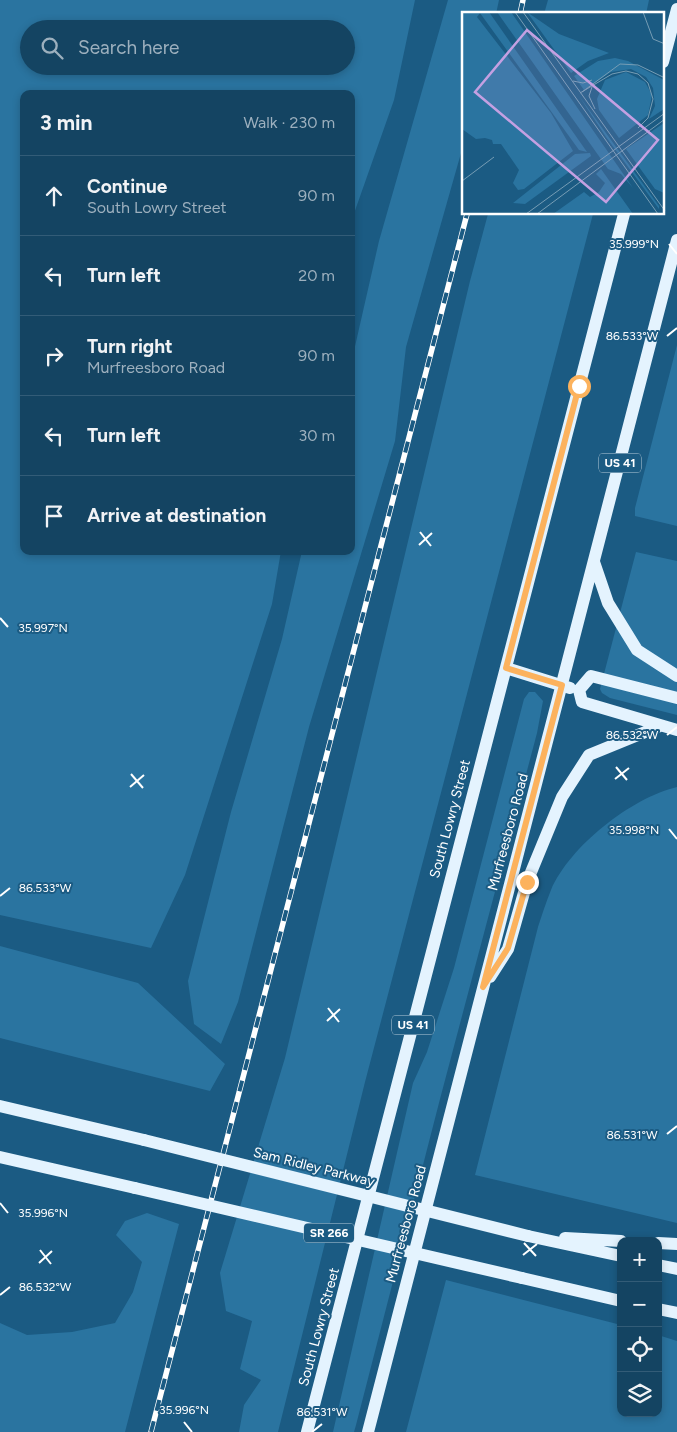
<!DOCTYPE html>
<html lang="en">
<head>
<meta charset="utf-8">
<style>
  :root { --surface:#144462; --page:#214e6b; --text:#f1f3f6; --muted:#9db0be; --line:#335c77 }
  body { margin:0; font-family:Figtree,sans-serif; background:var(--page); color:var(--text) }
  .controls { position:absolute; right:15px; bottom:15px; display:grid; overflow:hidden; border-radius:10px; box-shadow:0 2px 8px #0003 }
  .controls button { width:45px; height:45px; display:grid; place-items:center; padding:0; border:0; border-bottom:1px solid var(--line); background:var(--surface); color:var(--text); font:25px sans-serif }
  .stop { position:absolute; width:15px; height:15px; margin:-11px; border:4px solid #fcb25d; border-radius:50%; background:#fff }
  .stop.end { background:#fcb25d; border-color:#fff; box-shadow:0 1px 5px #0008 }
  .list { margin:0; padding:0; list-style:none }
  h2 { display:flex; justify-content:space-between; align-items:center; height:65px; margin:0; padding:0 20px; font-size:21px }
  h2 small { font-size:16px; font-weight:400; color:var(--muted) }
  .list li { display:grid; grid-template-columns:32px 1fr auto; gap:15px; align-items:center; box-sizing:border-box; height:80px; padding:0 20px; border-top:1px solid var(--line) }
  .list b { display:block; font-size:19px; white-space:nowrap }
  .list p { margin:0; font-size:16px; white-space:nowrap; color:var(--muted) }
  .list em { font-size:16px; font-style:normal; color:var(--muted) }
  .icon { flex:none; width:28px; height:28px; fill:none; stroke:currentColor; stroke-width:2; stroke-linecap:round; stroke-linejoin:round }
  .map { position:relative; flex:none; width:677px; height:1432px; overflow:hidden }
  .search { position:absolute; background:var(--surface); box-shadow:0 2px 8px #0003; left:20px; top:20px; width:335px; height:55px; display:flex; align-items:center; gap:12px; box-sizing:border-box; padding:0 18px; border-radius:28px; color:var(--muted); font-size:19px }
  .panel { position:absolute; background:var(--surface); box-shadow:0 2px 8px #0003; left:20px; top:90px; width:335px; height:465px; border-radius:10px }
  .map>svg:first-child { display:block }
</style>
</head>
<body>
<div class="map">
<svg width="677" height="1432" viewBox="0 0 677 1432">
  <rect width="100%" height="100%" fill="#1b5b83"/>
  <path fill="#2a74a0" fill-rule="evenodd" d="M0,0H415L394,100L351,222V94H24V551H281L272,604L185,875L151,948L0,915ZM29,29H346V66H29Z
    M448,0H499L496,14H463V146L406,347L395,441L309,727L238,1002L221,1044L194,1024L188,981L231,812L282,639L302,551H351V364L379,241Z
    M548,0H649L646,14H544Z
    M488,214H593L365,1082L278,1432H239L244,1405L261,1380L240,1369L252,1321L226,1311L220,1273L285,1058L470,281Z
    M677,345V526L635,516V508Z
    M636,552L677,561V715L610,698L602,693L600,689Z
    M529,692H535L543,701L537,733L440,1099L356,1425L354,1432H333L413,1083L427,1052L454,968L524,699Z
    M677,787V1223L475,1175L538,927C542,915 546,902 551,890C570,846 631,798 677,787Z
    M0,946L138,983L225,1064L210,1091L0,1038Z
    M147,1213L179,1224L125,1432H0V1323L27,1335L72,1332L115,1323L133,1292L142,1262L116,1235L125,1221Z
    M446,1280L621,1325V1413H658V1335L677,1341V1432H406Z"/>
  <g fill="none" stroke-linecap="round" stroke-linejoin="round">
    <path stroke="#e4f3fe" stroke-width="12" d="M663,62L677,9
      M594,562L608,603L637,650L677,676
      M506,668L570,688
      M579,690L582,702L677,730
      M579,690L591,676L677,698
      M490,977L508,949L527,882L562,797L589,755L660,726
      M0,1106L144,1140
      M0,1157L135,1188
      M528,1236L621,1256
      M565,1238L621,1241
      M658,1243L677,1244
      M658,1265L677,1269
      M522,1278L621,1301
      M658,1309L677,1313
      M307,1432L624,214
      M368,1432L677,240"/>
    <g stroke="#fff" stroke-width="5.5">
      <path id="rail" d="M520,14L523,0
        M151,1432L467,214"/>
    </g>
    <use href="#rail" stroke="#1b5b83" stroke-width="4" stroke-dasharray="11" stroke-linecap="butt"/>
    <path stroke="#e4f3fe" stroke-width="12" d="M144,1140L528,1236
      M135,1188L522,1278"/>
  </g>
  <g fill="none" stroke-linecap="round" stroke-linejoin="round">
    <path stroke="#fcb25d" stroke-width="6" d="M527,882L508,948L483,987L562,685L506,668L579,386"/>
  </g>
  <path fill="none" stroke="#fff" stroke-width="2" d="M669,244L677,254M667,336L677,328M420,532L431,546M419,545L432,533M0,618L8,627M667,735L677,727M616,767L627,780M131,774L143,788M615,779L629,768M130,787L144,775M669,829L677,839M0,896L10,888M328,1008L339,1022M327,1021L340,1009M667,1134L677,1126M0,1203L8,1213M524,1243L536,1256M40,1250L51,1264M523,1255L537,1244M39,1263L52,1251M0,1295L10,1287M184,1422L192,1432M312,1432L322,1424"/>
  <g text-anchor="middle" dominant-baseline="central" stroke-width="4" stroke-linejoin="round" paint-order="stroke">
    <g fill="#1b5b83" stroke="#bbceda" stroke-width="1">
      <rect x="599" y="453.5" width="42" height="19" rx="4"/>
      <rect x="392" y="1015.5" width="42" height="19" rx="4"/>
      <rect x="304" y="1223.5" width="50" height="19" rx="4"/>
    </g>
    <g font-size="12" font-weight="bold" fill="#fff">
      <text x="620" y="463">US 41</text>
      <text x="413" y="1025">US 41</text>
      <text x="329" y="1233">SR 266</text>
    </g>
    <g font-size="14" fill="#fff" stroke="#1b5b83">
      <text transform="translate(450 819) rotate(-75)">South Lowry Street</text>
      <text transform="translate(508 832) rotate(-75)">Murfreesboro Road</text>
      <text transform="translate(314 1167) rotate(14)">Sam Ridley Parkway</text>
      <text transform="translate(406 1224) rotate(-75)">Murfreesboro Road</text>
      <text transform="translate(319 1327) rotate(-75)">South Lowry Street</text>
    </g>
  </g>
  <g transform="translate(462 12)">
    <rect width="202" height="202" fill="#1b5b83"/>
    <path d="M0,0H27L125,140L117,138L18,1L15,5L89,101L111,139L62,177L56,178L51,171L57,158L39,132H31L30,128L23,126L14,127L0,117ZM35,0H49L171,176L159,162L146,157ZM65,0L97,22L147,41L126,49L109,61ZM153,46L166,49L202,68V97L187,107L193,94L191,76L184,65L169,57L149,60L122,78L112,64L136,49ZM164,60L183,70L190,83L186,103L157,126L137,98L135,87L143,68ZM117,84L197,194V197L144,125ZM202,111V181L193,177L164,137ZM128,141L129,144L63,192L51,191L113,142ZM139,157L171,202H91L122,180L128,185L137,180L143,171L134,162Z" fill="#2a74a0"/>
    <path fill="none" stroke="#769db5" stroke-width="1" d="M53,0L196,202M61,0L203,199M181,0L191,27L203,32M111,69L121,71L130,68M130,75L127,84L133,97M120,80L158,52L176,53L203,66M118,81L150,62L164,59L176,62L186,71L191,87L186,106L176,116M0,169L32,145M64,202L203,101M75,202L203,107"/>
    <path fill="#c4a0e2" fill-opacity="0.15" stroke="#c4a0e2" stroke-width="2.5" d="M65,18L196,128L144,190L13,80Z"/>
    <rect width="202" height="202" fill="none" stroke="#fff" stroke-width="2.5"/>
  </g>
  <g font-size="12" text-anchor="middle" fill="#fff" stroke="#1b5b83" stroke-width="4" stroke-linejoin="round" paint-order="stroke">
    <text x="634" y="248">35.999°N</text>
    <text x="632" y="340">86.533°W</text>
    <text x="43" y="632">35.997°N</text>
    <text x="632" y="739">86.532°W</text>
    <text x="634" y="834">35.998°N</text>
    <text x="45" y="892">86.533°W</text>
    <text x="632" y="1139">86.531°W</text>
    <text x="43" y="1217">35.996°N</text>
    <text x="45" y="1291">86.532°W</text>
    <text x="184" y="1414">35.996°N</text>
    <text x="322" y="1416">86.531°W</text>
  </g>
</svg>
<div class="controls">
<button>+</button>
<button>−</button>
<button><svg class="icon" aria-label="locate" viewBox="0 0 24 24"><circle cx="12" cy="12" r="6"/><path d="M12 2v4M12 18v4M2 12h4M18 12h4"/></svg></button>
<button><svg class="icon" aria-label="layers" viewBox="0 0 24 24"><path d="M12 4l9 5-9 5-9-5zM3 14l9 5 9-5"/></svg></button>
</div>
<div class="stop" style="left:579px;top:386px"></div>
<div class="stop end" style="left:527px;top:882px"></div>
<div class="search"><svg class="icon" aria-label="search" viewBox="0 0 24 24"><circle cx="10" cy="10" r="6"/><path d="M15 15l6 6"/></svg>Search here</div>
<section class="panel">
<h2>3 min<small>Walk · 230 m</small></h2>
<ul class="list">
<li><svg class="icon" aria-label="ahead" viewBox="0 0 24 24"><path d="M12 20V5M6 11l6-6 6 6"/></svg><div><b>Continue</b><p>South Lowry Street</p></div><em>90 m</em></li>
<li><svg class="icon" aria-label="left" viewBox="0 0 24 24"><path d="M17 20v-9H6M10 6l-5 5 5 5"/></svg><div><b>Turn left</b></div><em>20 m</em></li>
<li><svg class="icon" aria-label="right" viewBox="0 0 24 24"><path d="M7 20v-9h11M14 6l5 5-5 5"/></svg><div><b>Turn right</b><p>Murfreesboro Road</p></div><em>90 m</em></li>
<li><svg class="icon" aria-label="left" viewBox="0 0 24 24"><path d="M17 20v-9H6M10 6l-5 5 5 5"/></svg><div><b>Turn left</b></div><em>30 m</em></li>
<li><svg class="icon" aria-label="arrive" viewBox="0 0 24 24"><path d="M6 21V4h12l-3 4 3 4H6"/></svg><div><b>Arrive at destination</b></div></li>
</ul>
</section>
</div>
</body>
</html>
